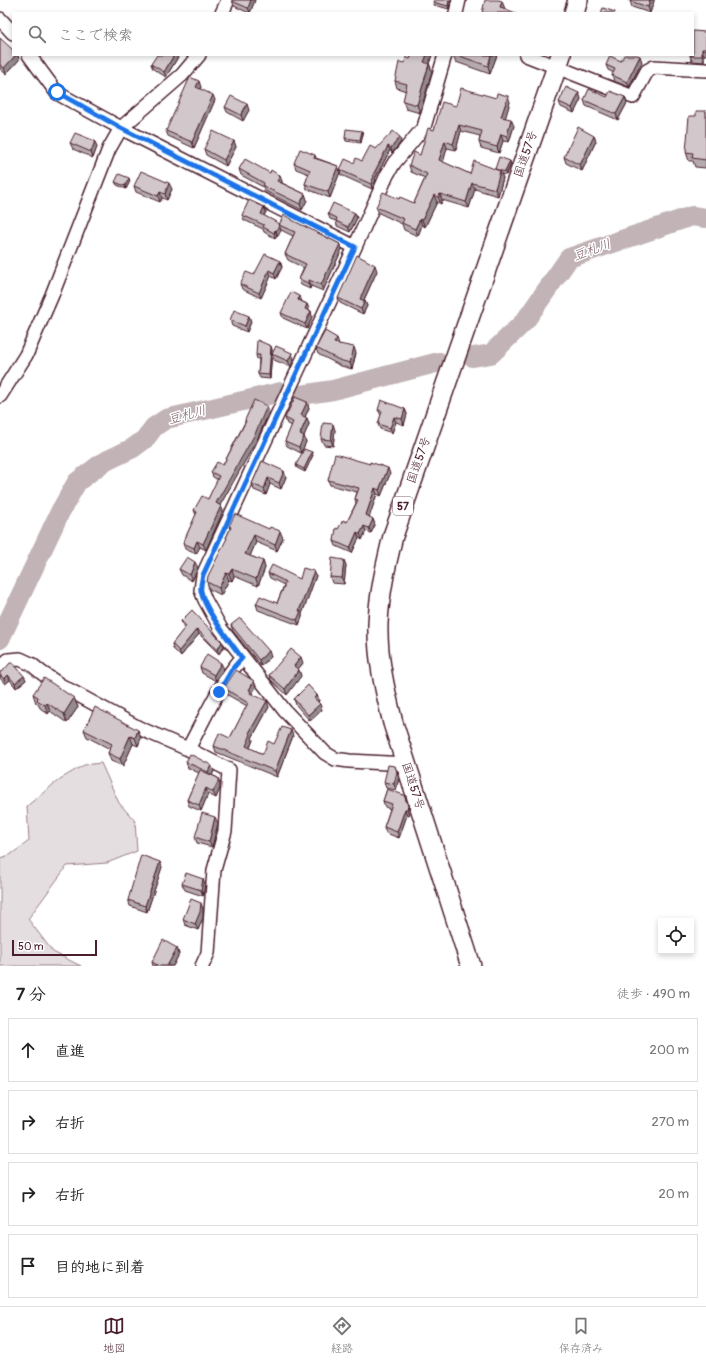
<!DOCTYPE html>
<html lang="ja">
<head>
<meta charset="utf-8">
<style>
  :root { --surface:#fff; --page:#f2f2f2; --text:#222; --muted:#767676; --line:#e0e0e0; --accent:#4a1f2b }
  body { margin:0; font-family:Pangolin,"Klee One",sans-serif; background:var(--page); color:var(--text) }
  .controls { position:absolute; right:12px; bottom:12px; display:grid; overflow:hidden; border-radius:0px; box-shadow:0 2px 6px #0003 }
  .controls button { width:36px; height:36px; display:grid; place-items:center; padding:0; border:0; border-bottom:1px solid var(--line); background:var(--surface); color:var(--text); font:20px sans-serif }
  .scale { position:absolute; left:12px; bottom:10px; width:85px; box-sizing:border-box; padding-left:4px; border:2px solid #4a1f2b; border-top:0; font-size:11px; line-height:14px; white-space:nowrap; color:#4a1f2b; -webkit-text-stroke:3px #fff; paint-order:stroke }
  .stop { position:absolute; width:12px; height:12px; margin:-9px; border:3px solid #1a73e8; border-radius:50%; background:#fff }
  .stop.end { background:#1a73e8; border-color:#fff; box-shadow:0 1px 4px #0008 }
  .list { margin:0; padding:0; list-style:none }
  h2 { display:flex; justify-content:space-between; align-items:center; height:52px; margin:0; padding:0 16px; font-size:17px }
  h2 small { font-size:13px; font-weight:400; color:var(--muted) }
  .list li { display:grid; grid-template-columns:26px 1fr auto; gap:12px; align-items:center; box-sizing:border-box; height:64px; margin:0 8px 8px; padding:0 8px; border:1px solid var(--line); border-radius:0px }
  .list b { display:block; font-size:15px; white-space:nowrap }
  .list em { font-size:13px; font-style:normal; color:var(--muted) }
  .icon { flex:none; width:22px; height:22px; fill:none; stroke:currentColor; stroke-width:2; stroke-linecap:round; stroke-linejoin:round }
  .map { position:relative; flex:none; width:706px; height:966px; overflow:hidden }
  .search { position:absolute; background:var(--surface); box-shadow:0 2px 6px #0003; left:12px; right:12px; top:12px; height:44px; display:flex; align-items:center; gap:10px; box-sizing:border-box; padding:0 14px; border-radius:0px; color:var(--muted); font-size:15px }
  .sheet { height:340px; background:var(--surface) }
  nav { display:flex; justify-content:space-around; align-items:center; box-sizing:border-box; height:56px; border-top:1px solid var(--line); background:var(--surface); font-size:11px; color:var(--muted) }
  nav a { display:grid; justify-items:center; gap:2px }
  nav .on { color:var(--accent) }
  .map>svg:first-child { display:block }
</style>
</head>
<body>
<div class="map">
<svg width="706" height="966" viewBox="0 0 706 966">
  <rect width="100%" height="100%" fill="#fff"/>
  <filter id="ink" filterUnits="userSpaceOnUse"><feTurbulence type="fractalNoise" baseFrequency=".025" numOctaves="2"/><feDisplacementMap in="SourceGraphic" scale="8" xChannelSelector="R" yChannelSelector="G"/><feConvolveMatrix kernelMatrix="1 2 1 2 8 2 1 2 1" color-interpolation-filters="sRGB"/></filter>
  <g filter="url(#ink)">
    <path fill="#e5dee0" stroke="#987e86" d="M101,763L119,803L135,821L137,851L107,863L67,866L28,919L53,952L81,966H0V858L10,855L29,841L27,806L60,779L84,765Z"/>
    <g fill="none" stroke-linecap="round" stroke-linejoin="round">
      <path stroke="#c1b3b6" stroke-width="20" d="M473,357L491,354L525,321L569,258L692,216L706,218
        M0,639L60,512L77,482L102,463L133,448L145,439L154,427L166,419L281,392L295,396L333,390L439,362"/>
      <g stroke="#4a1f2b" stroke-width="16">
        <path id="minor" d="M222,13L228,0
          M456,13L459,0
          M0,19L13,33
          M29,55L57,93L121,128L355,247
          M526,55L633,97L647,71L654,67L706,70
          M0,396L26,355L52,295L109,149L121,128L182,75L199,55
          M0,670L8,660L20,659L31,664L42,673L60,685L139,728L188,749L229,770L225,831L214,870L208,953L202,966
          M188,749C205,718 219,684 242,658
          M406,764L349,761L335,759L325,753L285,711L221,629L205,600L201,590L203,575L355,247L387,175L394,163L424,127L445,55"/>
      </g>
      <g stroke="#4a1f2b" stroke-width="22">
        <path id="highway" d="M574,13L578,0
          M471,966L393,723C385,691 377,657 378,624C379,594 386,565 393,536L561,55"/>
      </g>
      <use href="#minor" stroke="#fff" stroke-width="13"/>
      <use href="#highway" stroke="#fff" stroke-width="19"/>
    </g>
    <path fill="#b5abaf" stroke="#4a1f2b" d="M232,0H255L250,13H249L234,6Z
      M451,0L449,9L434,5L433,2Z
      M630,0H654V1L650,13L632,7L630,1Z
      M706,32V55H704V62L692,61L690,56Z
      M0,38L13,55H18L19,60L6,74L0,69Z
      M412,55H432L429,63L432,71L420,113L406,109L403,101L406,91L397,88L395,81L405,63L410,59Z
      M453,55H497L490,74L456,62Z
      M178,57L166,77L153,69L151,64Z
      M621,61L642,62L629,87L614,81L612,75L614,73L608,70L606,65Z
      M201,87L200,89L215,100L194,148L168,136L166,131Z
      M579,93L581,99L574,113L561,107L559,102Z
      M625,97L627,103L618,120L586,106L584,100Z
      M510,102L505,118L514,126L509,142L503,141L499,153L481,148L479,142L480,136L461,131L456,150L447,148L443,162L470,174L496,169H495L511,164L506,175L501,174L503,178L498,196L475,189L469,208L442,200L441,204L437,202L425,227L422,225L418,236L404,230L402,224L379,213L376,207L399,199L414,203L425,178L411,172L409,165L420,155L434,130L456,106Z
      M225,107L249,110L243,121L227,112Z
      M706,111V168L695,167L693,161H689L686,152L696,116Z
      M363,134L361,143L346,141L345,138Z
      M594,136L596,141L582,171L566,163L564,157Z
      M234,141L236,147L226,166L206,155L204,149Z
      M401,142L392,153L390,150L375,179L376,180L372,189L341,175L340,170L362,161L376,149Z
      M70,143L97,147L93,158L73,149Z
      M315,155L316,158L338,166L340,172L330,198L307,189L305,184L309,174L296,169L294,163Z
      M239,169L282,181V183L305,194L307,200L302,210L265,191L263,187L241,175Z
      M130,181L126,189L117,185L115,182Z
      M134,186L172,189L167,200L162,198L160,202L136,192Z
      M264,207L266,212L264,216L279,224L293,221L340,244L342,249L323,291L311,286L310,289L301,285L299,279L304,268L288,260L285,254L293,236L281,230L278,236L277,235L275,238L264,232L263,229L244,220L242,215Z
      M355,213L357,218L350,232L337,226L336,221L330,219L328,214Z
      M280,261L282,267L276,279L271,276L261,298L242,289L240,284Z
      M377,271L364,300L365,301L367,306L363,314L340,303L338,298Z
      M301,301L307,304L309,309V310L311,311L312,317L307,329L283,318L281,313Z
      M249,316L251,322L247,332L232,326L230,320Z
      M339,344L356,353L352,369L341,366L318,354L316,348Z
      M271,346L272,350L270,379L260,378L258,374L259,359H257L256,355Z
      M272,354L294,359L291,367L274,360Z
      M307,402L309,408L305,417L307,418L309,424L304,436L306,442L301,453L287,446L285,441L292,426L287,424L285,418Z
      M405,409L407,414L404,425L396,422L392,433L380,429L378,424L381,415L378,410Z
      M269,412L257,440L220,505L223,511L206,550L200,547L196,554L185,549L183,543L196,515L194,510L208,499L218,480L213,477L211,472L223,465L245,422V420Z
      M335,430L333,446L324,445L321,439Z
      M313,455L305,472L297,468L296,465Z
      M262,461L286,477L281,489L270,484L266,495L254,490L252,484Z
      M390,474L381,496L377,494L369,517L373,519L375,525L371,533L366,531L362,540L359,538L352,553L336,546L334,541L338,529L347,522L356,503L355,499L357,492L330,485L328,480Z
      M229,526L283,538L277,551L256,542L250,556L263,561L265,568L258,586L234,576L232,581L229,580L221,595L209,589L207,582L227,539L226,538L230,529Z
      M346,565L344,584L332,583L330,577Z
      M198,568L192,581L182,575L179,569Z
      M314,571L316,576L302,614V617L299,625L258,610L256,604L277,603L284,585L270,578L268,573L300,579Z
      M181,621L222,642L224,646L219,654L199,634L181,656L173,649L172,644L185,628L183,626Z
      M231,625L269,651L271,657L261,666L233,631Z
      M303,663L298,669L299,670L301,676L287,695L271,680L269,675Z
      M200,667L224,669L216,681L202,673Z
      M0,672L24,676L26,680L16,688L10,680L5,684L0,678Z
      M256,687L252,694L269,707L252,738L253,740L250,748L263,754L274,744L293,736L277,777L216,752L214,746L230,738L247,706L226,694L224,688Z
      M33,694L74,698L78,707L67,723L50,711L48,714L40,708L38,704L36,703Z
      M317,695L319,701L318,702L322,710L310,721L296,705L294,699Z
      M84,730L141,738L138,746L133,744L123,766L111,761L108,753L110,749L87,737Z
      M186,762L214,771L212,775L218,778L220,784V788L216,798L208,794L201,811L189,806L187,800L199,773L188,768Z
      M399,778L396,790L386,788L384,782Z
      M387,789L410,812L409,815H407L399,838L386,833L384,827L390,809L385,807L383,801Z
      M218,823L212,847L197,843L195,837Z
      M162,867L147,912L130,906L128,900Z
      M182,884H205L203,896L185,890Z
      M203,909V918L198,930L185,925L183,919Z
      M177,948L179,954L173,966H153L152,962Z"/>
    <path fill="#938b8e" stroke="#4a1f2b" d="M251,0H255L250,13L248,8Z
      M449,0H451L449,9L448,6Z
      M650,0H654V1L650,13L648,7Z
      M502,1L505,9L500,7Z
      M702,49L704,55V62L702,56Z
      M16,55H18L19,60L6,74L4,68Z
      M174,55H177L178,57L166,77L164,72Z
      M427,55H432L427,70L424,62Z
      M491,55H497L490,74L488,66Z
      M640,56L642,62L629,87L627,82Z
      M429,64L432,71L420,113L417,105Z
      M199,81L201,87L198,93L196,87Z
      M579,93L581,99L574,113L572,108Z
      M213,95L215,100L194,148L192,142Z
      M508,96L510,102L504,123L501,117Z
      M625,97L627,103L618,120L616,114Z
      M247,104L249,110L243,121L241,115Z
      M511,119L514,126L509,142L507,136Z
      M459,125L461,131L456,150L453,144Z
      M362,131L363,134L361,143L360,140Z
      M501,134L503,141L499,153L497,147Z
      M594,136L596,141L582,171L580,165Z
      M400,137L401,142L392,153L391,148Z
      M95,141L97,147L93,158L91,152Z
      M234,141L236,147L226,166L224,160Z
      M445,141L447,148L442,167L439,160Z
      M388,146L390,150L375,179L376,180L372,189L371,184L373,175Z
      M510,161L511,164L506,175L505,172Z
      M338,166L340,172L330,198L328,192Z
      M500,171L503,178L498,196L495,189Z
      M280,176L282,181L280,187L277,181Z
      M129,178L130,181L126,189L125,186Z
      M169,183L172,189L167,200L165,194Z
      M472,183L475,189L469,208L466,202Z
      M160,192L162,198L160,202L158,196Z
      M305,194L307,200L302,210L300,204Z
      M440,194L442,200L441,204L438,197Z
      M434,195L437,202L425,227L422,220Z
      M264,207L266,212L262,219L261,214Z
      M355,213L357,218L350,232L348,227Z
      M420,219L422,225L418,236L415,229Z
      M279,225L281,230L278,236L276,231Z
      M275,230L277,235L275,238L274,233Z
      M340,244L342,249L323,291L321,285Z
      M280,261L282,267L276,279L274,273Z
      M375,265L377,271L362,304L360,299Z
      M269,270L271,276L261,298L259,293Z
      M309,280L311,286L310,289L308,283Z
      M299,296L301,302L298,300Z
      M365,301L367,306L363,314L361,309Z
      M307,304L309,309L307,314L305,309Z
      M311,311L312,317L307,329L305,324Z
      M249,316L251,322L247,332L245,326Z
      M337,338L339,344L334,343Z
      M271,346L272,350L270,379L269,375Z
      M354,347L356,353L352,369L350,363Z
      M292,353L294,359L291,367L288,361Z
      M307,402L309,408L303,421L301,415Z
      M267,406L269,412L257,440L218,509L216,503Z
      M405,409L407,414L404,425L402,419Z
      M394,417L396,422L392,433L390,428Z
      M307,418L309,424L304,436L306,442L301,453L299,447L300,434Z
      M333,424L335,430L333,446L331,440Z
      M312,452L313,455L305,472L304,469Z
      M388,468L390,474L381,496L379,490Z
      M284,471L286,477L281,489L279,483Z
      M268,478L270,484L266,495L264,489Z
      M375,488L377,494L368,521L366,515Z
      M221,506L223,511L206,550L203,544Z
      M373,519L375,525L371,533L369,528Z
      M364,526L366,531L362,540L360,534Z
      M280,531L283,538L277,551L275,545Z
      M357,532L359,538L352,553L350,548Z
      M254,535L256,542L248,561L245,554Z
      M197,541L200,547L196,554L194,548Z
      M344,560L346,565L344,584L342,578Z
      M263,561L265,568L258,586L256,579Z
      M195,562L198,568L192,581L190,575Z
      M232,569L234,576L232,581L229,574Z
      M314,571L316,576L302,614V617L299,625L297,620L299,611Z
      M226,573L229,580L221,595L219,588Z
      M197,629L199,634L181,656L179,651Z
      M222,642L224,646L219,654L217,650Z
      M269,651L271,657L261,666L259,660Z
      M301,657L303,663L296,672L294,666Z
      M221,663L224,669L216,681L214,675Z
      M299,670L301,676L287,695L285,689Z
      M8,675L10,680L5,684L4,679Z
      M24,676L26,680L16,688L15,683Z
      M254,681L256,687L252,694V698L249,690Z
      M317,695L319,701L316,704L314,698Z
      M74,698L78,707L67,723L64,714Z
      M267,701L269,707L252,738L253,740L248,752L246,746L249,733Z
      M47,703L50,711L48,714L45,705Z
      M320,704L322,710L310,721L308,715Z
      M138,730L141,738L138,746L135,738Z
      M291,730L293,736L277,777L275,771Z
      M130,736L133,744L123,766L120,759Z
      M211,765L214,771L211,778L208,772Z
      M395,766L399,778L396,790L394,784Z
      M218,778L220,784V788L216,798L213,792Z
      M206,788L208,794L201,811L199,805Z
      M404,795L410,812L409,815L407,809Z
      M405,809L407,815L399,838L397,832Z
      M215,817L218,823L212,847L209,842Z
      M160,862L162,867L147,912L145,906Z
      M203,879L205,884L203,896L201,890Z
      M201,903L203,909V918L198,930L195,924Z
      M177,948L179,954L173,966H167Z"/>
    <path fill="#d2c7cb" stroke="#4a1f2b" d="M232,0H251L248,8L232,1Z
      M434,0H449L448,6L433,2Z
      M485,0H499L502,1L500,7L516,13H482Z
      M630,0H650L648,7L630,1Z
      M603,8L615,12V13H601Z
      M693,31L706,32V49H702V56H690V55H693Z
      M0,38L13,50V55H16L4,68L0,65Z
      M157,55H174L164,72L151,64Z
      M412,55H427L424,62L429,64L417,105L403,101L407,84L395,81L399,62L405,63L406,57L410,59Z
      M457,55H491L488,66Z
      M624,55H637L640,56L627,82L612,75L615,69L606,65L610,56L621,61Z
      M190,77L199,81L196,87L213,95L192,142L166,131Z
      M566,87L579,93L572,108L559,102Z
      M461,88L496,98L497,93L508,96L501,117L511,119L507,136L501,134L497,147L479,142L482,131L459,125L453,144L445,141L439,160L470,174L474,161L500,171L495,189L472,183L466,202L440,194L438,197L434,195L422,220L420,219L415,229L402,223L404,219L376,207L383,192L399,199L400,197L414,203L427,174L409,165L414,152L420,155L428,128L434,130L442,102L456,106Z
      M589,89L607,97L610,91L625,97L616,114L584,100Z
      M231,96L247,104L241,115L225,107Z
      M696,111H706V160L692,158L693,153L686,152L689,116H696Z
      M578,127L594,136L580,165L564,157Z
      M346,129L362,131L360,140L345,138Z
      M213,131L234,141L224,160L204,149Z
      M393,131L400,137L391,148L388,146L373,175L374,176L371,184L340,170L345,159L354,163L356,158L362,161L370,146L376,149Z
      M75,133L95,141L91,152L70,143Z
      M300,149L315,155L314,158L338,166L328,192L305,184L310,170L294,163Z
      M499,157L510,161L505,172L495,169Z
      M245,159L270,173L271,170L280,176L277,181L305,194L300,204L263,186L264,183L239,169Z
      M141,171L169,183L165,194L160,192L158,196L134,186Z
      M119,174L129,178L125,186L115,182Z
      M249,200L264,207L261,214L280,224L276,231L275,230L274,233L263,227L264,225L242,215Z
      M333,203L355,213L348,227L336,221L337,218L328,214Z
      M284,215L292,219V220L340,244L321,285L309,280L308,283L299,279L306,264L285,254L295,232L279,225Z
      M265,254L280,261L274,273L269,270L259,293L240,284L246,272L254,275Z
      M357,255L375,265L360,299L365,301L361,309L338,298Z
      M291,292L299,296L298,300L307,304L305,309L311,311L305,324L281,313Z
      M234,310L249,316L245,326L230,320Z
      M325,331L337,338L334,343L354,347L350,363L339,360L316,348Z
      M257,340L271,346L269,375L258,374L260,355H256Z
      M276,346L292,353L288,361L272,354Z
      M295,397L307,402L301,415L307,418L300,434L304,436L299,447L285,441L293,422L285,418Z
      M254,400L267,406L255,434L216,503L221,506L203,544L197,541L194,548L183,543L197,512L194,510L202,496L208,499L219,476L211,472L217,462L223,465L246,421L245,420Z
      M381,400L405,409L402,419L394,417L390,428L378,424L382,411L378,410Z
      M323,423L333,424L331,440L321,439Z
      M304,449L312,452L304,469L296,465Z
      M335,454L370,464V462L388,468L379,490L375,488L366,515L373,519L369,528L364,526L360,534L357,532L350,548L334,541L336,528L338,529L343,520L347,522L358,500L355,499L359,488L328,480Z
      M262,461L284,471L279,483L268,478L264,489L252,484Z
      M235,514L269,529L270,527L280,531L275,545L254,535L245,554L263,561L256,579L232,569L229,574L226,573L219,588L207,582L208,576L227,538H226L231,527L229,526Z
      M187,557L195,562L190,575L179,569Z
      M332,558L344,560L342,578L330,577Z
      M272,565L300,579L303,568L314,571L299,611H301L297,620L256,604L260,596L277,603L286,582L268,573Z
      M192,610L222,642L217,650L197,629L179,651L172,644L186,626L181,621Z
      M240,618L269,651L259,660L231,625Z
      M291,649L301,657L294,666L299,670L285,689L269,675Z
      M207,654L221,663L214,675L200,667Z
      M10,663H13L24,676L15,683L8,675L4,679L0,675V672L4,670Z
      M236,670L254,681L249,690L251,691L250,693L267,701L249,733L251,734L246,746L263,754L268,741L274,744L282,727L291,730L275,771L214,746L219,733L230,738L248,703L224,688Z
      M44,678L74,698L64,714L47,703L45,705L37,700L38,697L33,694Z
      M308,685L317,695L314,698L320,704L308,715L294,699Z
      M95,707L138,730L135,738L130,736L120,759L108,753L112,744L84,730Z
      M190,754L211,765L208,772L186,762Z
      M388,765L395,766L397,772L394,784L384,782Z
      M200,770L218,778V782L213,792L206,788L199,805L187,800Z
      M387,789L404,795L408,806L407,809H405L397,832L384,827L392,804L383,801Z
      M202,813L215,817L209,842L195,837Z
      M141,855L160,862L145,906L128,900Z
      M186,873L203,879L201,890L182,884Z
      M191,899L201,903L200,912L195,924L183,919Z
      M163,940L177,948L167,966H159L152,962Z"/>
  </g>
  <g fill="none" stroke-linecap="round" stroke-linejoin="round" filter="url(#ink)">
    <path stroke="#1a73e8" stroke-width="5" d="M57,92L121,128L355,247L203,575C202,580 200,586 201,591C205,611 230,641 242,658L233,668L219,692"/>
  </g>
  <g text-anchor="middle" dominant-baseline="central" stroke-width="3" stroke-linejoin="round" paint-order="stroke">
    <rect fill="#fff" stroke="#80626b" stroke-width="1" x="393" y="497" width="20" height="18" rx="3"/>
    <g font-size="11" font-weight="bold" fill="#4a1f2b">
      <text x="403" y="506">57</text>
    </g>
    <g font-size="12" fill="#4a1f2b" stroke="#fff">
      <text transform="translate(526 154) rotate(-71)">国道57号</text>
      <text transform="translate(419 460) rotate(-71)">国道57号</text>
      <text transform="translate(413 786) rotate(72)">国道57号</text>
    </g>
    <g font-size="13" font-style="italic" fill="#74535c" stroke="#fff">
      <text transform="translate(592 250) rotate(-20)">豆札川</text>
      <text transform="translate(187 415) rotate(-15)">豆札川</text>
    </g>
  </g>
</svg>
<div class="controls">
<button><svg class="icon" aria-label="locate" viewBox="0 0 24 24"><circle cx="12" cy="12" r="6"/><path d="M12 2v4M12 18v4M2 12h4M18 12h4"/></svg></button>
</div>
<div class="scale">50 m</div>
<div class="stop" style="left:57px;top:92px"></div>
<div class="stop end" style="left:219px;top:692px"></div>
<div class="search"><svg class="icon" aria-label="search" viewBox="0 0 24 24"><circle cx="10" cy="10" r="6"/><path d="M15 15l6 6"/></svg>ここで検索</div>
</div>
<section class="sheet">
<h2>7 分<small>徒歩 · 490 m</small></h2>
<ul class="list">
<li><svg class="icon" aria-label="ahead" viewBox="0 0 24 24"><path d="M12 20V5M6 11l6-6 6 6"/></svg><div><b>直進</b></div><em>200 m</em></li>
<li><svg class="icon" aria-label="right" viewBox="0 0 24 24"><path d="M7 20v-9h11M14 6l5 5-5 5"/></svg><div><b>右折</b></div><em>270 m</em></li>
<li><svg class="icon" aria-label="right" viewBox="0 0 24 24"><path d="M7 20v-9h11M14 6l5 5-5 5"/></svg><div><b>右折</b></div><em>20 m</em></li>
<li><svg class="icon" aria-label="arrive" viewBox="0 0 24 24"><path d="M6 21V4h12l-3 4 3 4H6"/></svg><div><b>目的地に到着</b></div></li>
</ul>
</section>
<nav>
<a class="on"><svg class="icon" aria-label="map" viewBox="0 0 24 24"><path d="M3 6l6-2 6 2 6-2v14l-6 2-6-2-6 2zM9 4v14M15 6v14"/></svg>地図</a>
<a><svg class="icon" aria-label="directions" viewBox="0 0 24 24"><path d="M12 3l9 9-9 9-9-9zM9 14v-3h6M13 9l2 2-2 2"/></svg>経路</a>
<a><svg class="icon" aria-label="saved" viewBox="0 0 24 24"><path d="M7 4h10v16l-5-4-5 4z"/></svg>保存済み</a>
</nav>
</body>
</html>
